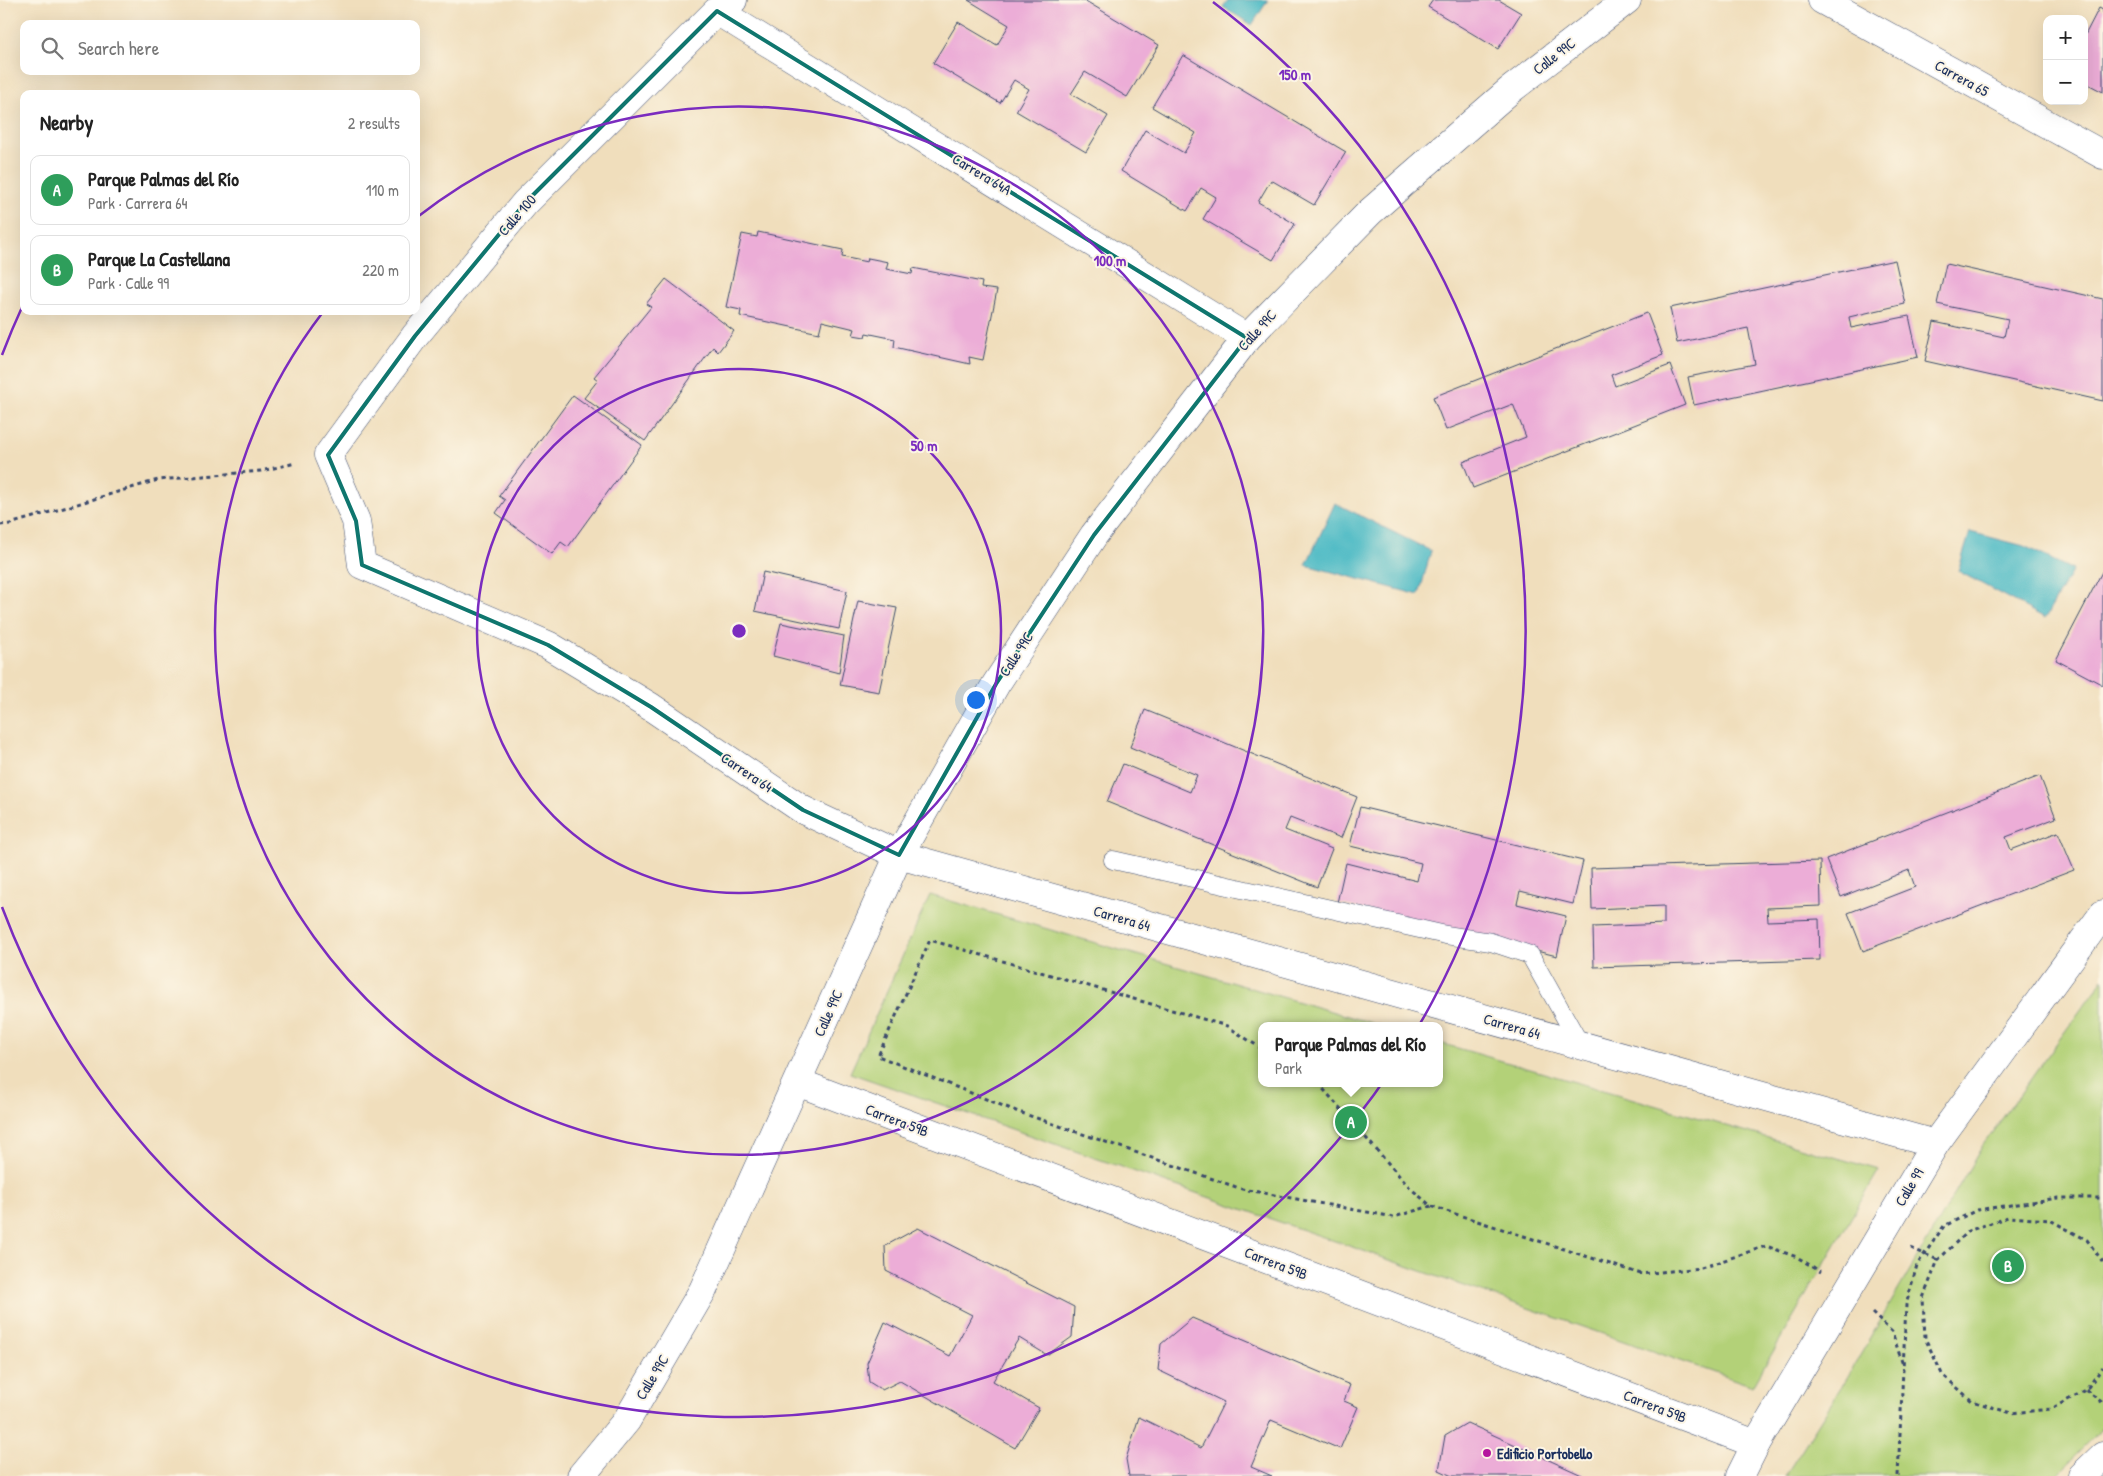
<!DOCTYPE html>
<html lang="en">
<head>
<meta charset="utf-8">
<style>
  :root { --surface:#fff; --page:#f2f2f2; --text:#222; --muted:#767676; --line:#e0e0e0; --accent:#2563eb }
  body { margin:0; font-family:"Patrick Hand",sans-serif; background:var(--page); color:var(--text) }
  .controls { position:absolute; right:15px; top:15px; display:grid; overflow:hidden; border-radius:10px; box-shadow:0 5px 20px #0002 }
  .controls button { width:45px; height:45px; display:grid; place-items:center; padding:0; border:0; border-bottom:1px solid var(--line); background:var(--surface); color:var(--text); font:25px sans-serif }
  .you { position:absolute; left:975px; top:699px; width:18px; height:18px; margin:-12px; border:4px solid #fff; border-radius:50%; background:#1a73e8; box-shadow:0 0 0 8px #1a73e833 }
  .badge { display:grid; place-items:center; width:32px; height:32px; border-radius:50%; background:var(--accent); color:#fff; font-size:16px; font-weight:700 }
  .pin { position:absolute; translate:-50% -50%; border:2px solid #fff; box-shadow:0 1px 5px #0006 }
  .popup { position:absolute; left:1258px; top:1022px; width:185px; height:65px; box-sizing:border-box; display:grid; place-content:center; border-radius:10px; background:var(--surface); filter:drop-shadow(0 1px 4px #0005); font-size:16px; white-space:nowrap; color:var(--muted) }
  .popup b { font-size:19px; color:var(--text) }
  .popup::after { content:''; position:absolute; left:50%; top:100%; margin-left:-10px; border:10px solid transparent; border-top-color:var(--surface) }
  .list { margin:0; padding:0; list-style:none }
  h2 { display:flex; justify-content:space-between; align-items:center; height:65px; margin:0; padding:0 20px; font-size:21px }
  h2 small { font-size:16px; font-weight:400; color:var(--muted) }
  .list li { display:grid; grid-template-columns:32px 1fr auto; gap:15px; align-items:center; box-sizing:border-box; height:70px; margin:0 10px 10px; padding:0 10px; border:1px solid var(--line); border-radius:10px }
  .list b { display:block; font-size:19px; white-space:nowrap }
  .list p { margin:0; font-size:16px; white-space:nowrap; color:var(--muted) }
  .list em { font-size:16px; font-style:normal; color:var(--muted) }
  .icon { flex:none; width:28px; height:28px; fill:none; stroke:currentColor; stroke-width:2; stroke-linecap:round; stroke-linejoin:round }
  .map { position:relative; flex:none; width:2103px; height:1476px; overflow:hidden }
  .search { position:absolute; background:var(--surface); box-shadow:0 5px 20px #0002; left:20px; top:20px; width:400px; height:55px; display:flex; align-items:center; gap:12px; box-sizing:border-box; padding:0 18px; border-radius:10px; color:var(--muted); font-size:19px }
  .panel { position:absolute; background:var(--surface); box-shadow:0 5px 20px #0002; left:20px; top:90px; width:400px; height:225px; border-radius:10px }
  .map>svg:first-child { display:block }
</style>
</head>
<body>
<div class="map">
<svg width="2103" height="1476" viewBox="0 0 2103 1476">
  <rect width="100%" height="100%" fill="#fcf5e5"/>
  <filter id="ink" filterUnits="userSpaceOnUse"><feTurbulence type="fractalNoise" baseFrequency=".02" numOctaves="2"/><feDisplacementMap in="SourceGraphic" scale="10" xChannelSelector="R" yChannelSelector="G"/><feConvolveMatrix kernelMatrix="1 2 1 2 8 2 1 2 1" color-interpolation-filters="sRGB"/></filter>
  <filter id="wash" filterUnits="userSpaceOnUse"><feTurbulence type="fractalNoise" baseFrequency=".0096" numOctaves="4" result="noise"/><feDisplacementMap in="SourceGraphic" scale="20" xChannelSelector="R" yChannelSelector="G"/><feGaussianBlur stdDeviation="1.12" result="paint"/><feColorMatrix in="noise" values="0 0 0 0 0 0 0 0 0 0 0 0 0 0 0 0 0 1.4 0 .05"/><feComposite in="paint" operator="in"/></filter>
  <g filter="url(#wash)">
    <rect width="100%" height="100%" fill="#f0debc"/>
    <path fill="#b3d178" stroke="#67806b" d="M930,895L1382,1026H1262V1083H1440V1043L1879,1170L1753,1386L850,1073Z
      M2103,979V1428L2055,1476H1785L1841,1388L1983,1145Z"/>
    <path fill="#4cbac5" stroke="#347492" d="M1228,0H1268L1252,25L1223,7Z
      M1335,503L1431,551L1419,595L1306,565Z
      M1970,532L2024,546L2073,570L2045,618L1958,571Z"/>
    <g id="blocks">
      <path fill="#ecadd7" d="M968,0H1084L1159,45L1127,97L1085,72L1071,94L1108,116L1086,152L1016,111L1029,89L1014,80L1000,103L933,63L958,22L997,45L1009,25Z
        M1433,0H1499L1521,13L1498,49L1428,7Z
        M2099,8L2103,10V92L2084,82V37Z
        M1183,55L1346,152L1314,205L1271,180L1258,202L1295,224L1273,260L1203,219L1216,197L1201,188L1187,211L1121,171L1145,130L1184,153L1196,133L1152,107Z
        M758,232L843,250L842,257L867,262L868,258L888,262L886,269L912,274L913,268L982,282L981,288L997,290L983,360L969,357L970,364L894,347L895,339L866,333L865,337L853,335L855,329L822,321L819,333L740,316L741,310L726,307L742,234L757,237Z
        M1895,260L1905,304L1849,317L1851,328L1909,316L1918,357L1694,405L1688,377L1755,364L1748,328L1677,343L1670,308Z
        M1946,264L2103,299V401L1925,361L1934,322L2004,337L2008,319L1937,304Z
        M666,279L734,331L718,352L713,347L645,441L584,398L598,380L594,377L651,307L646,304Z
        M1647,313L1663,355L1611,375L1615,386L1670,365L1685,405L1473,488L1463,462L1526,437L1513,404L1446,430L1433,397Z
        M573,395L642,445L568,547L561,542L552,554L496,513L505,500L499,496Z
        M2103,570V685L2056,660Z
        M763,572L847,591L839,629L755,611Z
        M858,601L897,608L879,692L840,685Z
        M781,623L844,636L839,673L773,656Z
        M1145,710L1357,797L1341,838L1290,818L1285,830L1332,849L1317,887L1107,802L1123,764L1190,792L1197,775L1130,747Z
        M2040,776L2056,818L2006,837L2011,850L2058,832L2074,870L1863,951L1848,913L1915,887L1909,870L1841,897L1826,859Z
        M1360,807L1583,861L1573,904L1520,891L1517,904L1566,916L1557,956L1337,903L1346,863L1417,881L1421,863L1350,846Z
        M1820,861L1821,906L1767,908L1768,921L1819,919L1820,960L1594,967L1593,927L1664,924V906L1592,909L1591,868Z
        M918,1228L1074,1307L1072,1337L1047,1355L1019,1338L993,1381L1039,1408L1015,1448L900,1381L882,1390L869,1382L867,1363L885,1322L950,1356L972,1315L886,1271L885,1246Z
        M1192,1318L1350,1385L1344,1401L1358,1407L1340,1449L1271,1420L1251,1467L1272,1476H1129L1126,1459L1139,1417L1201,1448L1224,1402L1158,1370L1161,1344Z
        M1467,1423L1584,1476H1452L1439,1470L1445,1436Z"/>
    </g>
  </g>
  <g filter="url(#ink)">
    <use href="#blocks" fill-opacity="0" stroke="#3b496c" stroke-width="1"/>
    <g fill="none" stroke-linecap="round" stroke-linejoin="round">
      <g stroke="#3b496c" stroke-width="19">
        <path id="service" d="M1113,860L1446,935L1491,942L1530,955L1581,1046"/>
      </g>
      <g stroke="#3b496c" stroke-width="29">
        <path id="minor" d="M733,0L717,11L525,203L415,336L328,455L356,521L362,565L548,645L651,707L803,810L899,855L1935,1144
          M1822,0L2103,155
          M717,11L1247,338
          M797,1082L1756,1444
          M581,1476L627,1420L703,1290L899,855L996,684L1094,535L1247,338L1370,212L1509,91L1627,0"/>
      </g>
      <g stroke="#3b496c" stroke-width="29">
        <path id="tertiary" d="M1740,1476L1756,1444L1935,1144L2103,914
          M2082,1476L2103,1456"/>
      </g>
      <path stroke="#3b496c" stroke-width="3" stroke-dasharray="4 4" stroke-linecap="butt" d="M0,525L10,524L158,480L261,471L296,463
        M1262,1049L1227,1026L930,940L878,1056L1016,1111L1242,1189L1394,1217L1431,1206
        M1318,1083L1409,1187L1431,1206L1641,1274L1701,1268L1766,1246L1797,1257L1821,1272
        M1911,1248L1938,1260
        M2103,1262L2087,1240L2050,1220L2008,1217L1968,1231L1938,1260L1923,1298L1925,1338L1942,1374L1972,1401L2011,1413L2051,1409L2086,1390L2103,1367
        M1872,1313L1892,1332L1903,1365
        M2086,1390L2103,1403
        M1898,1476L1906,1305L1917,1265L1944,1226L1977,1210L2058,1198H2103"/>
      <use href="#service" stroke="#fff" stroke-width="18"/>
      <use href="#minor" stroke="#fff" stroke-width="28"/>
      <use href="#tertiary" stroke="#fff" stroke-width="28"/>
    </g>
  </g>
  <path fill="none" stroke="#0f766e" stroke-width="4" stroke-linejoin="round" d="M717,11L1247,338L1094,535L996,684L899,855L803,810L651,707L548,645L362,565L356,521L328,455L415,336L525,203Z"/>
  <g fill="none" stroke="#7b2cbf" stroke-width="2.5">
    <circle cx="739" cy="631" r="262"/>
    <path d="M416 218A524 524 0 1 1 323 312"/>
    <path d="M2 355A787 787 0 0 1 23 305M1213 2A787 787 0 1 1 2 907"/>
  </g>
  <circle fill="#b5179e" stroke="#fcf5e5" stroke-width="2" cx="1487" cy="1453" r="5"/>
  <g text-anchor="middle" dominant-baseline="central" stroke-width="4" stroke-linejoin="round" paint-order="stroke">
    <g font-size="15" fill="#1b2f5e" stroke="#fcf5e5">
      <text transform="translate(1554 56) rotate(-38)">Calle 99C</text>
      <text transform="translate(1962 78) rotate(29)">Carrera 65</text>
      <text transform="translate(982 174) rotate(31)">Carrera 64A</text>
      <text transform="translate(517 215) rotate(-49)">Calle 100</text>
      <text transform="translate(1257 330) rotate(-48)">Calle 99C</text>
      <text transform="translate(1016 654) rotate(-57)">Calle 99C</text>
      <text transform="translate(747 772) rotate(34)">Carrera 64</text>
      <text transform="translate(1122 918) rotate(16)">Carrera 64</text>
      <text transform="translate(828 1013) rotate(-66)">Calle 99C</text>
      <text transform="translate(1512 1026) rotate(16)">Carrera 64</text>
      <text transform="translate(897 1120) rotate(21)">Carrera 59B</text>
      <text transform="translate(1909 1187) rotate(-59)">Calle 99</text>
      <text transform="translate(1276 1263) rotate(21)">Carrera 59B</text>
      <text transform="translate(652 1377) rotate(-59)">Calle 99C</text>
      <text transform="translate(1655 1406) rotate(21)">Carrera 59B</text>
    </g>
    <g font-size="15" font-weight="bold" fill="#1b2f5e" stroke="#fcf5e5" text-anchor="start">
      <text x="1497" y="1453">Edificio Portobello</text>
    </g>
  </g>
  <circle cx="739" cy="631" r="8" fill="#7b2cbf" stroke="#fcf5e5" stroke-width="2.5"/>
  <g font-size="15" text-anchor="middle" font-weight="bold" fill="#7b2cbf" stroke="#fcf5e5" stroke-width="4" stroke-linejoin="round" paint-order="stroke">
    <text x="1295" y="80">150 m</text>
    <text x="1110" y="266">100 m</text>
    <text x="924" y="451">50 m</text>
  </g>
</svg>
<div class="controls">
<button>+</button>
<button>−</button>
</div>
<div class="you"></div>
<div class="pin badge" style="left:1351px;top:1122px;background:#2e9e5b">A</div>
<div class="popup"><b>Parque Palmas del Río</b>Park</div>
<div class="pin badge" style="left:2008px;top:1266px;background:#2e9e5b">B</div>
<div class="search"><svg class="icon" aria-label="search" viewBox="0 0 24 24"><circle cx="10" cy="10" r="6"/><path d="M15 15l6 6"/></svg>Search here</div>
<section class="panel">
<h2>Nearby<small>2 results</small></h2>
<ul class="list">
<li><span class="badge" style="background:#2e9e5b">A</span><div><b>Parque Palmas del Río</b><p>Park · Carrera 64</p></div><em>110 m</em></li>
<li><span class="badge" style="background:#2e9e5b">B</span><div><b>Parque La Castellana</b><p>Park · Calle 99</p></div><em>220 m</em></li>
</ul>
</section>
</div>
</body>
</html>
